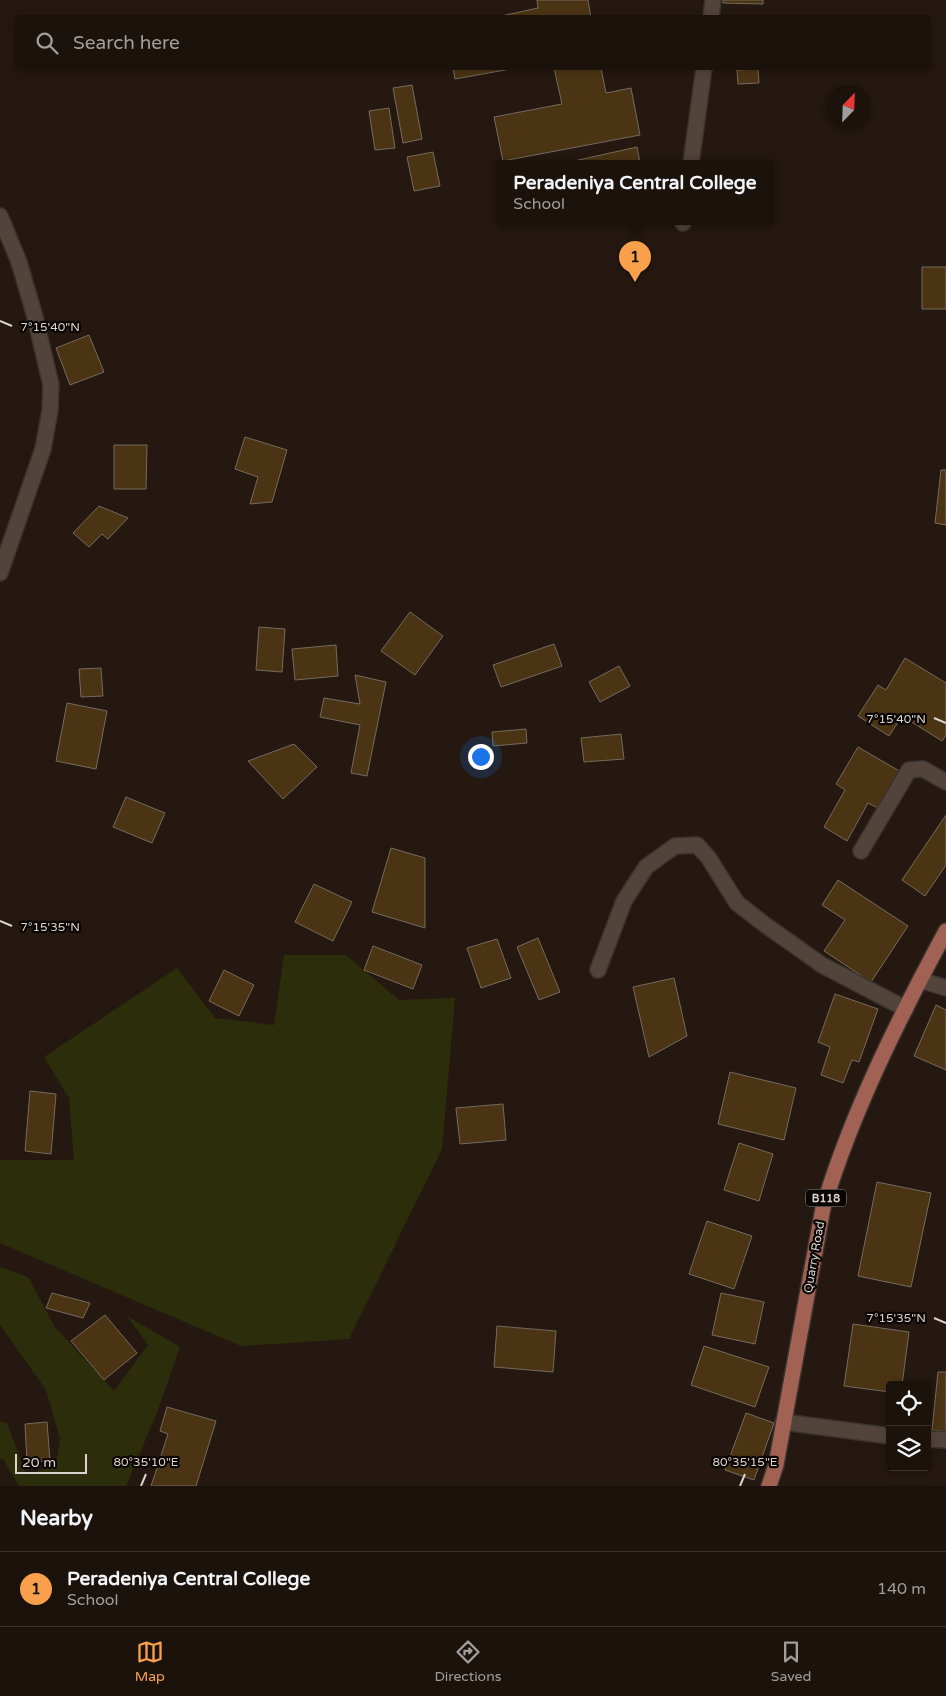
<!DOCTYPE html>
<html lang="en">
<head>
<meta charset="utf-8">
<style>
  :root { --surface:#1b120c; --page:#241b15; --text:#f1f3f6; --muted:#a09e9d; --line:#39322d; --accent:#f9a04d }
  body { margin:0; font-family:"Varela Round",sans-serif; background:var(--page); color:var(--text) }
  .controls { position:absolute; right:15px; bottom:15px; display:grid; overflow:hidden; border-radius:5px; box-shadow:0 2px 8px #0003 }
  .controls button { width:45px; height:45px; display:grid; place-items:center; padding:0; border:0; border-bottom:1px solid var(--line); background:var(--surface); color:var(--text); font:25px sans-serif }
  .compass { position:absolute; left:826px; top:85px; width:45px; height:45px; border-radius:50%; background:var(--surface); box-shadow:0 2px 8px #0003; rotate:23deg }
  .scale { position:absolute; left:15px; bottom:12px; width:72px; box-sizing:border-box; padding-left:5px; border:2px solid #dbd3cd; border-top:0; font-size:14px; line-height:18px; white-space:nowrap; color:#dbd3cd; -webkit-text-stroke:4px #090503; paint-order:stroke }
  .you { position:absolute; left:480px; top:756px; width:18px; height:18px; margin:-12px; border:4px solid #fff; border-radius:50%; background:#1a73e8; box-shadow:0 0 0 8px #1a73e833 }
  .badge { display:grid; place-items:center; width:32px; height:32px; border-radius:50%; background:var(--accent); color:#111; font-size:16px; font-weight:700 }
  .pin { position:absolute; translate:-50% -41px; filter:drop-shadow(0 1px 2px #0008) }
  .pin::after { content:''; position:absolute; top:26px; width:18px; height:15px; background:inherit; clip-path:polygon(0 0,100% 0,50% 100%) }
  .popup { position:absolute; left:496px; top:160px; width:278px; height:65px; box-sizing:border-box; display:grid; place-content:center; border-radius:5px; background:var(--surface); filter:drop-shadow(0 1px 4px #0005); font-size:16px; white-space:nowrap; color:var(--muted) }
  .popup b { font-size:19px; color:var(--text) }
  .popup::after { content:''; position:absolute; left:50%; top:100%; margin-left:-10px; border:10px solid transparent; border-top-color:var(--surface) }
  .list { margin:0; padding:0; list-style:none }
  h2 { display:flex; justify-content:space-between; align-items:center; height:65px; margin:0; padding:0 20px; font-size:21px }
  h2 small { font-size:16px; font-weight:400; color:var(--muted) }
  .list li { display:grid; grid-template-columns:32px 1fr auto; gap:15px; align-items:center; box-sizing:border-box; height:75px; padding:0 20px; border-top:1px solid var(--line) }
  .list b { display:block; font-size:19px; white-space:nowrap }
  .list p { margin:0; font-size:16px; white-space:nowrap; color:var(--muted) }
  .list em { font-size:16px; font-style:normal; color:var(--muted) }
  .icon { flex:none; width:28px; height:28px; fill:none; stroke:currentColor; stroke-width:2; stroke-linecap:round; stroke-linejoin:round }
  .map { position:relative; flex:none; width:946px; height:1486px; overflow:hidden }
  .search { position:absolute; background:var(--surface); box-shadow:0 2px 8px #0003; left:15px; right:15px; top:15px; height:55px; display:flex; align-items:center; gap:12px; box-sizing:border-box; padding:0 18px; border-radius:5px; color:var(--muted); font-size:19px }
  .sheet { height:140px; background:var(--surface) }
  nav { display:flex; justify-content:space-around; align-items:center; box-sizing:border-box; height:70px; border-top:1px solid var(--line); background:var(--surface); font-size:14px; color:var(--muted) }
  nav a { display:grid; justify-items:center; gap:2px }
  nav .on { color:var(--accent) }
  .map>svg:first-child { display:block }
</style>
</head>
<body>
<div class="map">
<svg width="946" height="1486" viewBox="0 0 946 1486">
  <rect width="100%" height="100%" fill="#241810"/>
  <path fill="#2c2e0b" d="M284,955H346L399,1000L455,998L442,1149L349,1339L241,1346L0,1243V1160H74L69,1098L44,1057L177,968L215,1018L274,1025Z
    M0,1267L28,1277L55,1327L114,1391L148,1345L127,1316L180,1347L158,1410L126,1486H19L3,1459H0V1422L7,1423L26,1475L56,1465L60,1439L46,1390L0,1325Z"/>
  <path fill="#4b3414" stroke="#756b5e" d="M537,0H588L591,18H492L538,8Z
    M723,0H763V4L723,3Z
    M453,68H516L455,79Z
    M554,68H601L606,93L631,88L640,135L503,161L494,117L562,104Z
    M758,69L759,83L738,84L737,70Z
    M412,85L422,139L403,143L393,88Z
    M389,108L395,148L375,150L369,111Z
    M637,147L640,163H565Z
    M433,152L440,186L414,191L407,157Z
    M922,267H946V309H922Z
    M89,335L104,372L70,385L56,348Z
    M245,437L287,450L272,502L250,504L258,477L235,469Z
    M114,445H147L146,489H114Z
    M941,470H946V525L935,523Z
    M99,506L128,518L108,539L102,534L89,547L73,533Z
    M410,612L443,636L415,675L381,651Z
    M259,627L285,629L282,672L256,670Z
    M554,644L562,666L501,687L493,665Z
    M336,645L338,676L295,680L292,649Z
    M905,658L946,683V735L942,741L902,716L889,736L858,716L878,685L886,690Z
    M619,666L630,686L600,702L589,682Z
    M101,668L103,696L81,697L79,669Z
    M355,675L386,682L367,776L351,773L360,725L320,717L324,698L360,704Z
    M67,703L107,711L96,769L56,761Z
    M526,729L527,743L493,746L492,732Z
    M621,734L624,759L584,762L581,738Z
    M294,744L317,767L283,799L248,761Z
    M858,747L901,772L880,809L868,803L847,841L824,827L845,790L836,784Z
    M126,797L165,813L152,843L113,827Z
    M946,815V865L925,896L902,880Z
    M391,848L425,858V928L372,912Z
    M838,880L908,926L871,982L824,951L845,920L822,905Z
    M314,884L352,902L333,941L295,922Z
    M538,938L560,992L539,1000L517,947Z
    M497,939L511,978L481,988L467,948Z
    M373,946L422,965L413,989L364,970Z
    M224,970L254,985L239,1016L209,1001Z
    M674,978L687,1036L649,1057L633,987Z
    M835,994L878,1009L859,1062L852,1060L843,1083L821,1075L830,1047L818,1042Z
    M936,1005L946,1010V1070L914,1056Z
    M730,1072L796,1088L784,1140L718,1124Z
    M30,1091L56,1094L51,1154L25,1151Z
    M503,1104L506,1140L460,1144L456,1108Z
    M739,1143L773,1154L759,1201L724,1190Z
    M877,1182L931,1193L911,1287L858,1276Z
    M707,1221L752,1236L734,1289L689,1274Z
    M52,1293L90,1303L83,1318L46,1308Z
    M721,1293L764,1302L755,1344L712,1335Z
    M105,1315L137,1353L104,1380L71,1341Z
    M853,1324L909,1332L902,1385H890V1392L844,1386Z
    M497,1326L556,1331L553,1372L494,1367Z
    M704,1346L769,1367L755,1407L691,1385Z
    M938,1372H946V1432L932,1430Z
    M167,1407L216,1421L196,1486H151L168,1434L160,1431Z
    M746,1413L774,1423L754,1480L725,1470Z
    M47,1422L50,1461L27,1462L25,1424Z"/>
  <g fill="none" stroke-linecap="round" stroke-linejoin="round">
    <g stroke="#3a322e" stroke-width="18">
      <path id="street" d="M711,18L713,0
        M691,163L704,68
        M0,216L19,262L35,317L51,385L50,410L43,449L0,573
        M683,223L684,221
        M861,851L909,770L923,769L946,782
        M598,970L624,901L646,867L675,846L697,845L708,857L737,903L764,924L822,965L906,1009
        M920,980L946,988
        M783,1422L890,1436
        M927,1439L946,1440"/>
    </g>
    <g stroke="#3a322e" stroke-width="18">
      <path id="primary" d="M769,1486L776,1465L823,1208C852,1112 898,1020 946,931"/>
    </g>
    <use href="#street" stroke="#52443b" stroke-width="15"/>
    <use href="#primary" stroke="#a16254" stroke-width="15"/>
  </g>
  <path fill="none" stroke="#dbd3cd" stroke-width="2" d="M0,321L12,326M934,718L946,723M0,921L12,926M934,1318L946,1323M141,1486L146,1474M740,1486L745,1474"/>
  <g text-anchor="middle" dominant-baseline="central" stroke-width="4.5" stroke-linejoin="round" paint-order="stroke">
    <rect fill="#090503" stroke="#9c9590" stroke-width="1" x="806" y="1189.5" width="40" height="17" rx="4"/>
    <g font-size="11" font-weight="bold" fill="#dbd3cd">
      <text x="826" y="1198">B118</text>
    </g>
    <g font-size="12" fill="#dbd3cd" stroke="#090503">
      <text transform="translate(814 1257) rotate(-80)">Quarry Road</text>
    </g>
  </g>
  <g font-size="12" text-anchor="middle" fill="#dbd3cd" stroke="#090503" stroke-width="4.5" stroke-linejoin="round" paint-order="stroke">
    <text x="50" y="331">7°15'40"N</text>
    <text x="896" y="723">7°15'40"N</text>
    <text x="50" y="931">7°15'35"N</text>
    <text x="896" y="1322">7°15'35"N</text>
    <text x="146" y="1466">80°35'10"E</text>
    <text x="745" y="1466">80°35'15"E</text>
  </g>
</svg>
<div class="controls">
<button><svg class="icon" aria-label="locate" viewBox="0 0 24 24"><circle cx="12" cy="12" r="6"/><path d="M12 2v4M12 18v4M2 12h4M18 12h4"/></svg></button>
<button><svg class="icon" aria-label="layers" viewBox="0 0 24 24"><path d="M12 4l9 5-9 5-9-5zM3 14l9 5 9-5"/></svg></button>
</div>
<svg class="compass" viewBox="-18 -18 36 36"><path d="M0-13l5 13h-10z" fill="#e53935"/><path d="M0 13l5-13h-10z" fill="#a09e9d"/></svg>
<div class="scale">20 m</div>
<div class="you"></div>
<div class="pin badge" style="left:635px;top:282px">1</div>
<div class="popup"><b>Peradeniya Central College</b>School</div>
<div class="search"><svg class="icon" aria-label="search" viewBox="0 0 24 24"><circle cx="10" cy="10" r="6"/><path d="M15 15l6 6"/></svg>Search here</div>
</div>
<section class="sheet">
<h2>Nearby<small></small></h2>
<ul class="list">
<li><span class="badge">1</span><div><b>Peradeniya Central College</b><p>School</p></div><em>140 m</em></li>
</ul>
</section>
<nav>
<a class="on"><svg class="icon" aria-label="map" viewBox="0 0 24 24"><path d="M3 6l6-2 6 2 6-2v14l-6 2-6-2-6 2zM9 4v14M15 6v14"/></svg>Map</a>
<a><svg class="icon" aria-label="directions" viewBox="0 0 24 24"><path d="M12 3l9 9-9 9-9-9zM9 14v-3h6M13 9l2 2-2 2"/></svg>Directions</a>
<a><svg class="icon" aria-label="saved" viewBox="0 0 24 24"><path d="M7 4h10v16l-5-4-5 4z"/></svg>Saved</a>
</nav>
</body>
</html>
